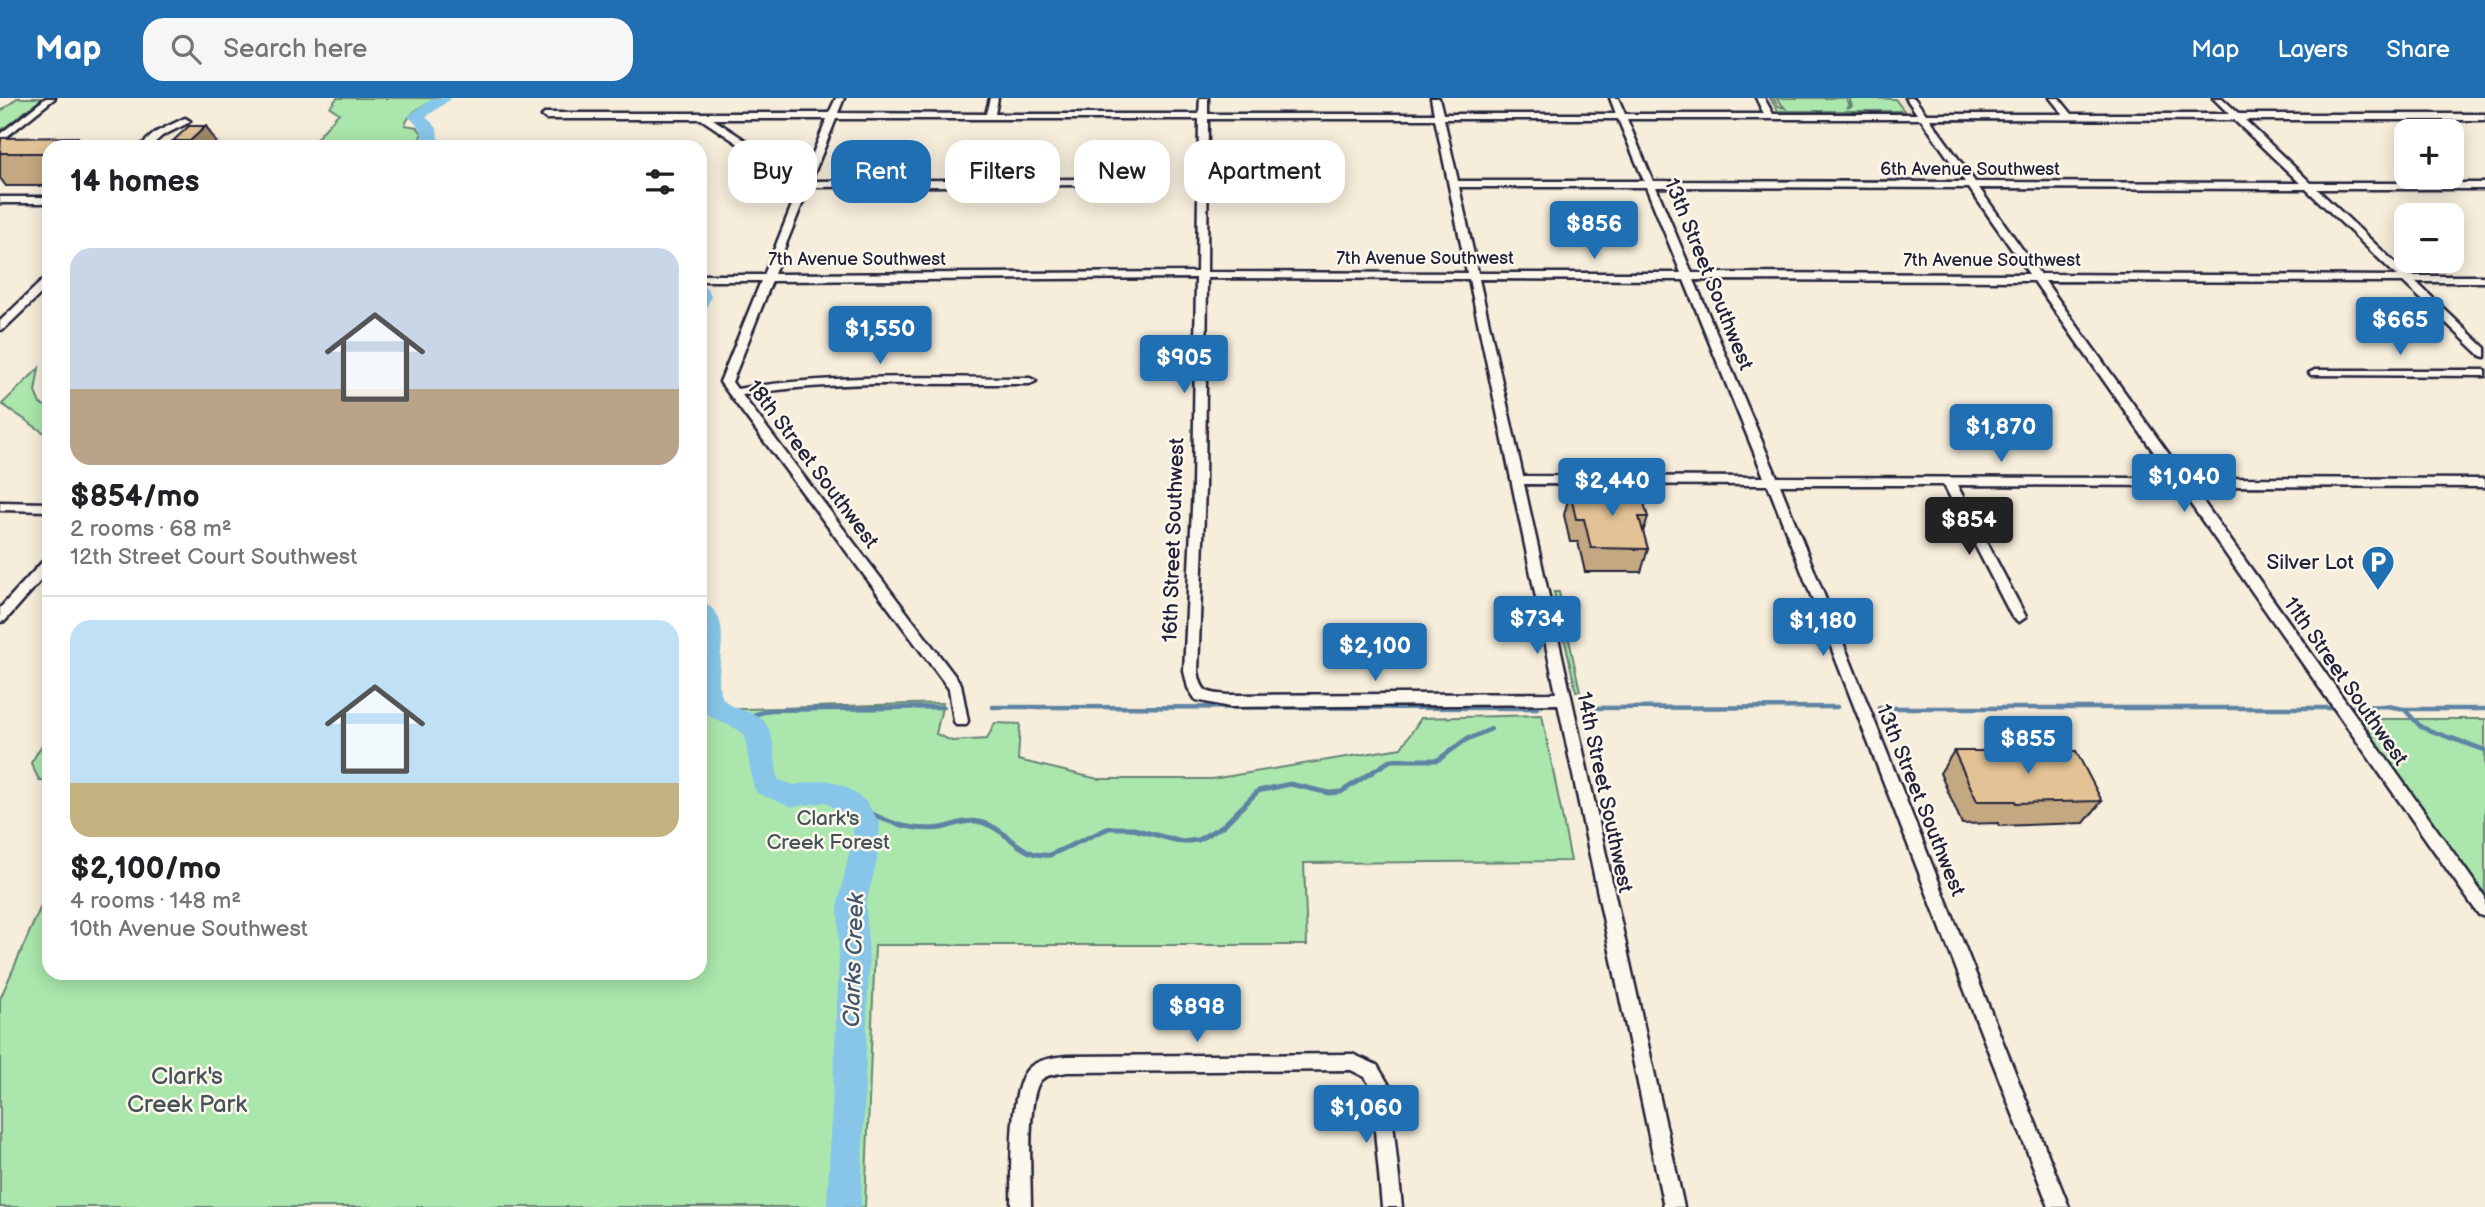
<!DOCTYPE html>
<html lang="en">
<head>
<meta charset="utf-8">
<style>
	:root { --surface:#fff; --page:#f6f6f6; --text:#202124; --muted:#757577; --line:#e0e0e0; --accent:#1f6fb2 }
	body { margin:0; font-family:"Balsamiq Sans",sans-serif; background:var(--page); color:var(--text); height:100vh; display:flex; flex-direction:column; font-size:26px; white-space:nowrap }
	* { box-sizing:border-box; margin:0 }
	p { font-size:23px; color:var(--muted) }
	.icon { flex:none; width:38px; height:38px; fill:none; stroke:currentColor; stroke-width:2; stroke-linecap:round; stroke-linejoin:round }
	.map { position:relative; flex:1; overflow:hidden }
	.drawer { position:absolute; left:42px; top:42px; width:665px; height:840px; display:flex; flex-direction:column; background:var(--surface); border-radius:21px; box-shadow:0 4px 18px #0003 }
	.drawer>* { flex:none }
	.top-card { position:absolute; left:728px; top:42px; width:665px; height:63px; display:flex; gap:14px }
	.tools { position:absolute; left:2394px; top:21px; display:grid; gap:14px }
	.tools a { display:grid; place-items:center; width:70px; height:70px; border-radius:14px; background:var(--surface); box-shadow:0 4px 18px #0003; font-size:35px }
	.price { position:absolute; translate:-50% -60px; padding:0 16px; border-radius:7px; background:var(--accent); color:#fff; font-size:23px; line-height:46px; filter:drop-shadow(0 2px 4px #0008) }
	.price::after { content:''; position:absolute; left:50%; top:42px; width:21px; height:16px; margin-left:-10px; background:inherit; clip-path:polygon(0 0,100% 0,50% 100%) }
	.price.active { background:#222; color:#fff }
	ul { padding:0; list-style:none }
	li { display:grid; align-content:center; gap:14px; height:371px; padding:0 28px }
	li+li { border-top:2px solid var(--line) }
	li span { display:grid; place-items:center; height:217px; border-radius:21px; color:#555 }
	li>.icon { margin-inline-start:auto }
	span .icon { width:126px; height:126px; fill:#fffc; stroke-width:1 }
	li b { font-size:30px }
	h2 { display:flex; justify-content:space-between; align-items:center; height:84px; padding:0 28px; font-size:30px }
	.chip { padding:0 24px; border-radius:21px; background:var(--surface); box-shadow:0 4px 18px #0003; font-size:24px; line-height:63px }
	.chip.active { background:var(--accent); color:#fff }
	header { display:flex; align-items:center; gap:42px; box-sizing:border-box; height:98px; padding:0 35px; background:var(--accent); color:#fff }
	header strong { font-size:33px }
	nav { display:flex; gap:38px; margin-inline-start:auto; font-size:24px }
	.search { width:490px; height:63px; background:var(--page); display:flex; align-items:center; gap:18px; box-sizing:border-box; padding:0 24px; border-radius:21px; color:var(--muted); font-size:26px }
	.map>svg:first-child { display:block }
	.built { fill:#f0e0c6 }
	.green { fill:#abe7ad; stroke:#668474; stroke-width:2 }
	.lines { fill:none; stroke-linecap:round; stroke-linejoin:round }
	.stream-far1 { stroke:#5f84a3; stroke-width:4.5 }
	.stream { stroke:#5f84a3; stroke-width:5 }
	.river { fill:#87c6e8; fill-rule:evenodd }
	.minor-casing { stroke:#22223b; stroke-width:5 }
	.minor { fill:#fbf7ec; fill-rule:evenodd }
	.wall { fill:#c3a881; stroke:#22223b; stroke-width:2 }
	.shaded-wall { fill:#9f8869; stroke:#22223b; stroke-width:2 }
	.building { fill:#e3c396; stroke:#22223b; stroke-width:2 }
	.labels { text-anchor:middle; stroke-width:5; stroke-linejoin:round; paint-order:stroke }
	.far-street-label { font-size:18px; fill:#22223b; stroke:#fbf7ec }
	.street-label { font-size:21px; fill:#22223b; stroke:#fbf7ec }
	.poi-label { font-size:21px; fill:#22223b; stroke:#fbf7ec; text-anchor:end }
	.park-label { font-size:21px; fill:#445358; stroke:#fbf7ec }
	.water-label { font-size:23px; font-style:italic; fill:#40536f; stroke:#fbf7ec }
	.near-park-label { font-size:24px; fill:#445358; stroke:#fbf7ec }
</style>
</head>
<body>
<header>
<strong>Map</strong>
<div class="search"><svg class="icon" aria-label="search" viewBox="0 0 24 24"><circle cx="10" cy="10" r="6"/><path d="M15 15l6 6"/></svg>Search here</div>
<nav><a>Map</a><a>Layers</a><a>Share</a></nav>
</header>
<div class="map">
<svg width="2485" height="1109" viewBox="0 0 2485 1109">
	<rect width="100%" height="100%" fill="#f6eddb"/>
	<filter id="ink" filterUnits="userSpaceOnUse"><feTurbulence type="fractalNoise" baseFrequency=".0143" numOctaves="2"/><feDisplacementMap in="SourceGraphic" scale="14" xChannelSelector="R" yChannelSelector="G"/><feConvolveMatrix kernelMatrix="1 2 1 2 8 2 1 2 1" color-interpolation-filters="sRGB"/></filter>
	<g filter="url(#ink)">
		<polygon class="built" points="1760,0 1910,0 1922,17 1770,18"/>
		<g class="green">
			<polygon points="17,0 43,0 0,33 0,14"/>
			<path d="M 337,0 L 438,0 C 425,8 410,12 405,27 L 417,29 L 422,35 L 416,49 L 309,49 L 339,15 L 330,9 Z"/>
			<polygon points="1770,0 1773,0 1778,8 1785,10 1776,0 1845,0 1850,7 1847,10 1852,8 1849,0 1895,1 1904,13 1778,13"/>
			<polygon points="39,270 35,294 40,306 49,309 49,338 2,306"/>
			<polygon points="1554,494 1559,494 1580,593 1576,593"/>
			<polygon points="700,603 710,612 943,605 936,636 952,643 987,641 995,625 1020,626 1018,662 1098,681 1212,681 1401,650 1421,620 1542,617 1571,763 1304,765 1307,847 875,847 865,1109 0,1109 0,901 49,790 49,875 700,875"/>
			<polygon points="2359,621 2485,621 2485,798"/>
			<polygon points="49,635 49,682 39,682 31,665"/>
		</g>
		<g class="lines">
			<g class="stream-far1">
				<polyline points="993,609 1537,610"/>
				<polyline points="2353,609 2387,608 2404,611 2421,629 2456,642"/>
				<polyline points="1582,610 1837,609"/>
				<polyline points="1879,610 2332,610"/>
				<polyline points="2405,611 2485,611"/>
				<polyline points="740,621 770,612 944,609"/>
				<polyline points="1466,642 1491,631"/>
			</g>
			<g class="stream">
				<polyline points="2451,640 2485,652"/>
				<path d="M 843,701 C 874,718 905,735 941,730 C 955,727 969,720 984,725 C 1010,733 1020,760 1050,757 L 1109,730 L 1130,730 L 1182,744 L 1198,742 L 1224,727 L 1258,693 L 1290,686 L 1329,695 L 1341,694 L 1391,662 L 1438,662 L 1468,640"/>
			</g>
			<g class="river">
				<polygon points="433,0 452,0 426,19 437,30 439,49 423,49 421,31 408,18"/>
				<polygon points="700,188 707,190 711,198 707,209 700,211"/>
				<path d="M 700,504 C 739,516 712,568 721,596 C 727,614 753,610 764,623 C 775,636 775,665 778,681 L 793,687 L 827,682 L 844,688 L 866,703 L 880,726 L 877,763 L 866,806 L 869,864 L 861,1109 L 827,1109 L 839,864 L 838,806 L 853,737 L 853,728 L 846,719 L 826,704 L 792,709 L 757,695 L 753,687 L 744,636 C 728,623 713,626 700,608 Z"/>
			</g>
			<defs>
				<g id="minor">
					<polygon points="46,0 55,0 0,44 0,36"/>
					<path d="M 836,0 L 844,0 L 838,15 L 986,16 L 990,0 L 998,0 L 995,16 L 1199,16 L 1200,0 L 1208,0 L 1208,16 L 1434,16 L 1431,0 L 1439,0 L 1443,16 L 1616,16 L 1610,0 L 1618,0 L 1625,16 L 1764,16 L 1756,0 L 1764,0 L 1773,16 L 1917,16 L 1906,0 L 1914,0 L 1926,16 L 2063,16 L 2050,0 L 2059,0 L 2072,16 L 2229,16 L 2213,0 L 2222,0 L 2239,16 L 2485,16 L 2485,22 L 2245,22 L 2311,85 L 2485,85 L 2485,91 L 2317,91 L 2409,178 L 2485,178 L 2485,184 L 2416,184 L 2485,250 L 2485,259 L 2481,258 L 2403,184 L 2045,183 L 2186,380 L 2485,381 L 2485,389 L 2192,388 L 2485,799 L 2485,819 L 2479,817 L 2178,388 L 1957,387 L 2026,519 L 2019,524 L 2012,519 L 1944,387 L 1780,387 L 2069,1109 L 2049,1109 L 1768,387 L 1524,386 L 1684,1109 L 1664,1109 L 1558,606 L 1229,609 L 1196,602 L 1188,590 L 1184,573 L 1193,390 L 1196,180 L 772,183 L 732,284 L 737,291 C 833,275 933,280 1030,280 L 1036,283 L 1030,286 C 935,287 836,281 742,297 L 961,586 L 968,623 L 966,627 L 956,627 L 954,623 L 949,591 L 720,284 L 761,183 L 700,183 L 700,177 L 764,177 L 800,87 L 701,21 L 546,21 L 542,18 L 546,15 L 829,15 ZM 713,21 L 827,21 L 803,80 ZM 836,21 L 1199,21 L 1197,174 L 774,176 L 809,89 L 1087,87 L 1092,84 L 1087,81 L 811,83 ZM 1208,21 L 1435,21 L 1467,175 L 1207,174 ZM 1444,21 L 1618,21 L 1644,83 L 1458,83 ZM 1627,21 L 1921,21 L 1965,84 L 1653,83 ZM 1930,21 L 2234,22 L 2300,85 L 1975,84 ZM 1459,89 L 1646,89 L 1681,175 L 1478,175 ZM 1656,89 L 1969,90 L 2029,176 L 1692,175 ZM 1979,90 L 2306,91 L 2397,178 L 2040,176 ZM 1207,180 L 1469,181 L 1556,595 L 1229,597 C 1207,595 1202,596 1198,573 L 1205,390 ZM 1479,181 L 1684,182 L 1764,379 L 1523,378 ZM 1694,182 L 2034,183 L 2172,380 L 1777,379 Z"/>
					<polygon points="185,20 190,23 188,25 162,38 150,49 139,49 156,34"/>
					<rect x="0" y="99" width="49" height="6"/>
					<polygon points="49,179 49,188 4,231 0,232 0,223 45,180"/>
					<polygon points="2315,272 2485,272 2485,278 2311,277 2309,275"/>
					<polygon points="0,404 49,405 49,413 0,412"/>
					<polygon points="49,460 49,473 5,523 0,524 0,510 44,462"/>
					<path d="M 1352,956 L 1377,967 L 1389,987 L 1402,1109 L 1382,1109 L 1371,989 L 1365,979 L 1351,972 L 1067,974 C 1058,976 1047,976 1041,982 C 1026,998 1031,1085 1031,1109 L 1011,1109 C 1012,1079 1007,987 1030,969 C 1040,961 1055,959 1067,958 Z"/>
				</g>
			</defs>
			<use href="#minor" class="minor-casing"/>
			<use href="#minor" class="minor"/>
		</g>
		<g class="wall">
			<polygon points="0,41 49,49 49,88 6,88 0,80"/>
			<polygon points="173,43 216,44 211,49 177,49"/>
			<polygon points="1594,387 1612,394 1648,419 1643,434 1648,451 1641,474 1585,474 1578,444 1570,444 1564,417 1570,394 1592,394"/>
			<polygon points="1954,653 2102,703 2084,725 1999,728 1998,725 1962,726 1940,675"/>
		</g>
		<g class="shaded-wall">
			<polygon points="206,28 216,44 211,49 194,49 190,43"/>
			<polygon points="77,39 83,49 65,49"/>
		</g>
		<g class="building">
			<polygon points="189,28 206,28 190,43 173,43"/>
			<polygon points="77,39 65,49 49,49 49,55 0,55 1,40"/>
			<polygon points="1594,387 1610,387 1612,394 1641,394 1648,419 1639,419 1648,451 1591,450 1584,421 1576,421 1570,394 1596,394"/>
			<polygon points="1954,653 2076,653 2102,703 2016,705 2015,703 1977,703"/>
		</g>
	</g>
	<defs>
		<symbol id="parking-pin" viewBox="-11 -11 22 30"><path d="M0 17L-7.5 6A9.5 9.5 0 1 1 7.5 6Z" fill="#1f6fb2" stroke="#fbf7ec"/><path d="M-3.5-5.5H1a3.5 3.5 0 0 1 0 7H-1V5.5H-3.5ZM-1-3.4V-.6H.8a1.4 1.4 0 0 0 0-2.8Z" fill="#fff"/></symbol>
	</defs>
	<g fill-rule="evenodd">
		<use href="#parking-pin" x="2359" y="445" width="38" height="52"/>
	</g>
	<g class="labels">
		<g class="far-street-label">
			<text x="1970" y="77">6th Avenue Southwest</text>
			<text x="1425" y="166">7th Avenue Southwest</text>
			<text x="857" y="167">7th Avenue Southwest</text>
			<text x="1992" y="168">7th Avenue Southwest</text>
		</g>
		<g class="street-label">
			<text transform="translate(1709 176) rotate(68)" y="7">13th Street Southwest</text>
			<text transform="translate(813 366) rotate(53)" y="7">18th Street Southwest</text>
			<text transform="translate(1173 442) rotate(-88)" y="7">16th Street Southwest</text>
			<text transform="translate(2346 583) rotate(55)" y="7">11th Street Southwest</text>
			<text transform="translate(1605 694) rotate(78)" y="7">14th Street Southwest</text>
			<text transform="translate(1921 702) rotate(68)" y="7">13th Street Southwest</text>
		</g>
		<g class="poi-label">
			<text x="2354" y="471">Silver Lot</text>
		</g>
		<g class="park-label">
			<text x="828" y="727">Clark's<tspan x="828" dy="24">Creek Forest</tspan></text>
		</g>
		<g class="water-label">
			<text transform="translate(853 862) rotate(-88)" y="8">Clarks Creek</text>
		</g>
		<g class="near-park-label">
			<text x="187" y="986">Clark's<tspan x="187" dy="28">Creek Park</tspan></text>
		</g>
	</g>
</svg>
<div class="tools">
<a>+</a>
<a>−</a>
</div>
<b class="price" style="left:1594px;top:163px">$856</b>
<b class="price" style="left:2400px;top:259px">$665</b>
<b class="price" style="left:880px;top:268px">$1,550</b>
<b class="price" style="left:1184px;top:297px">$905</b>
<b class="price" style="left:2001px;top:366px">$1,870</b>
<b class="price" style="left:2184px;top:416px">$1,040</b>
<b class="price" style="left:1612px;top:420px">$2,440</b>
<b class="price active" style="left:1969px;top:459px">$854</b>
<b class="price" style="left:1537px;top:558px">$734</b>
<b class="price" style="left:1823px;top:560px">$1,180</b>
<b class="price" style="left:1375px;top:585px">$2,100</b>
<b class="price" style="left:2028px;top:678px">$855</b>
<b class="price" style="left:1197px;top:946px">$898</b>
<b class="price" style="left:1366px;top:1047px">$1,060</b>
<div class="top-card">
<a class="chip">Buy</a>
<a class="chip active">Rent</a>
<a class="chip">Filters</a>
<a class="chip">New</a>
<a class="chip">Apartment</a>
</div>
<section class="drawer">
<h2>14 homes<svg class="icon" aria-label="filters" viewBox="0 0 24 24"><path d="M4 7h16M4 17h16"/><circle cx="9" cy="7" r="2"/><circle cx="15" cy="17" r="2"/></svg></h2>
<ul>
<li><span style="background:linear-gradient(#c9d6e8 65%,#b9a48a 0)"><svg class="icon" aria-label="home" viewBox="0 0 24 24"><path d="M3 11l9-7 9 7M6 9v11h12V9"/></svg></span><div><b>$854/mo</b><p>2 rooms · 68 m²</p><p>12th Street Court Southwest</p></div></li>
<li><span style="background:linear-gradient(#bfe0f5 75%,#c2b280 0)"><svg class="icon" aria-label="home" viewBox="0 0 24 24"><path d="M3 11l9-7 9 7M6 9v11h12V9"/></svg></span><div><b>$2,100/mo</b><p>4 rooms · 148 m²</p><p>10th Avenue Southwest</p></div></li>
</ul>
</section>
</div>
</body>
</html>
